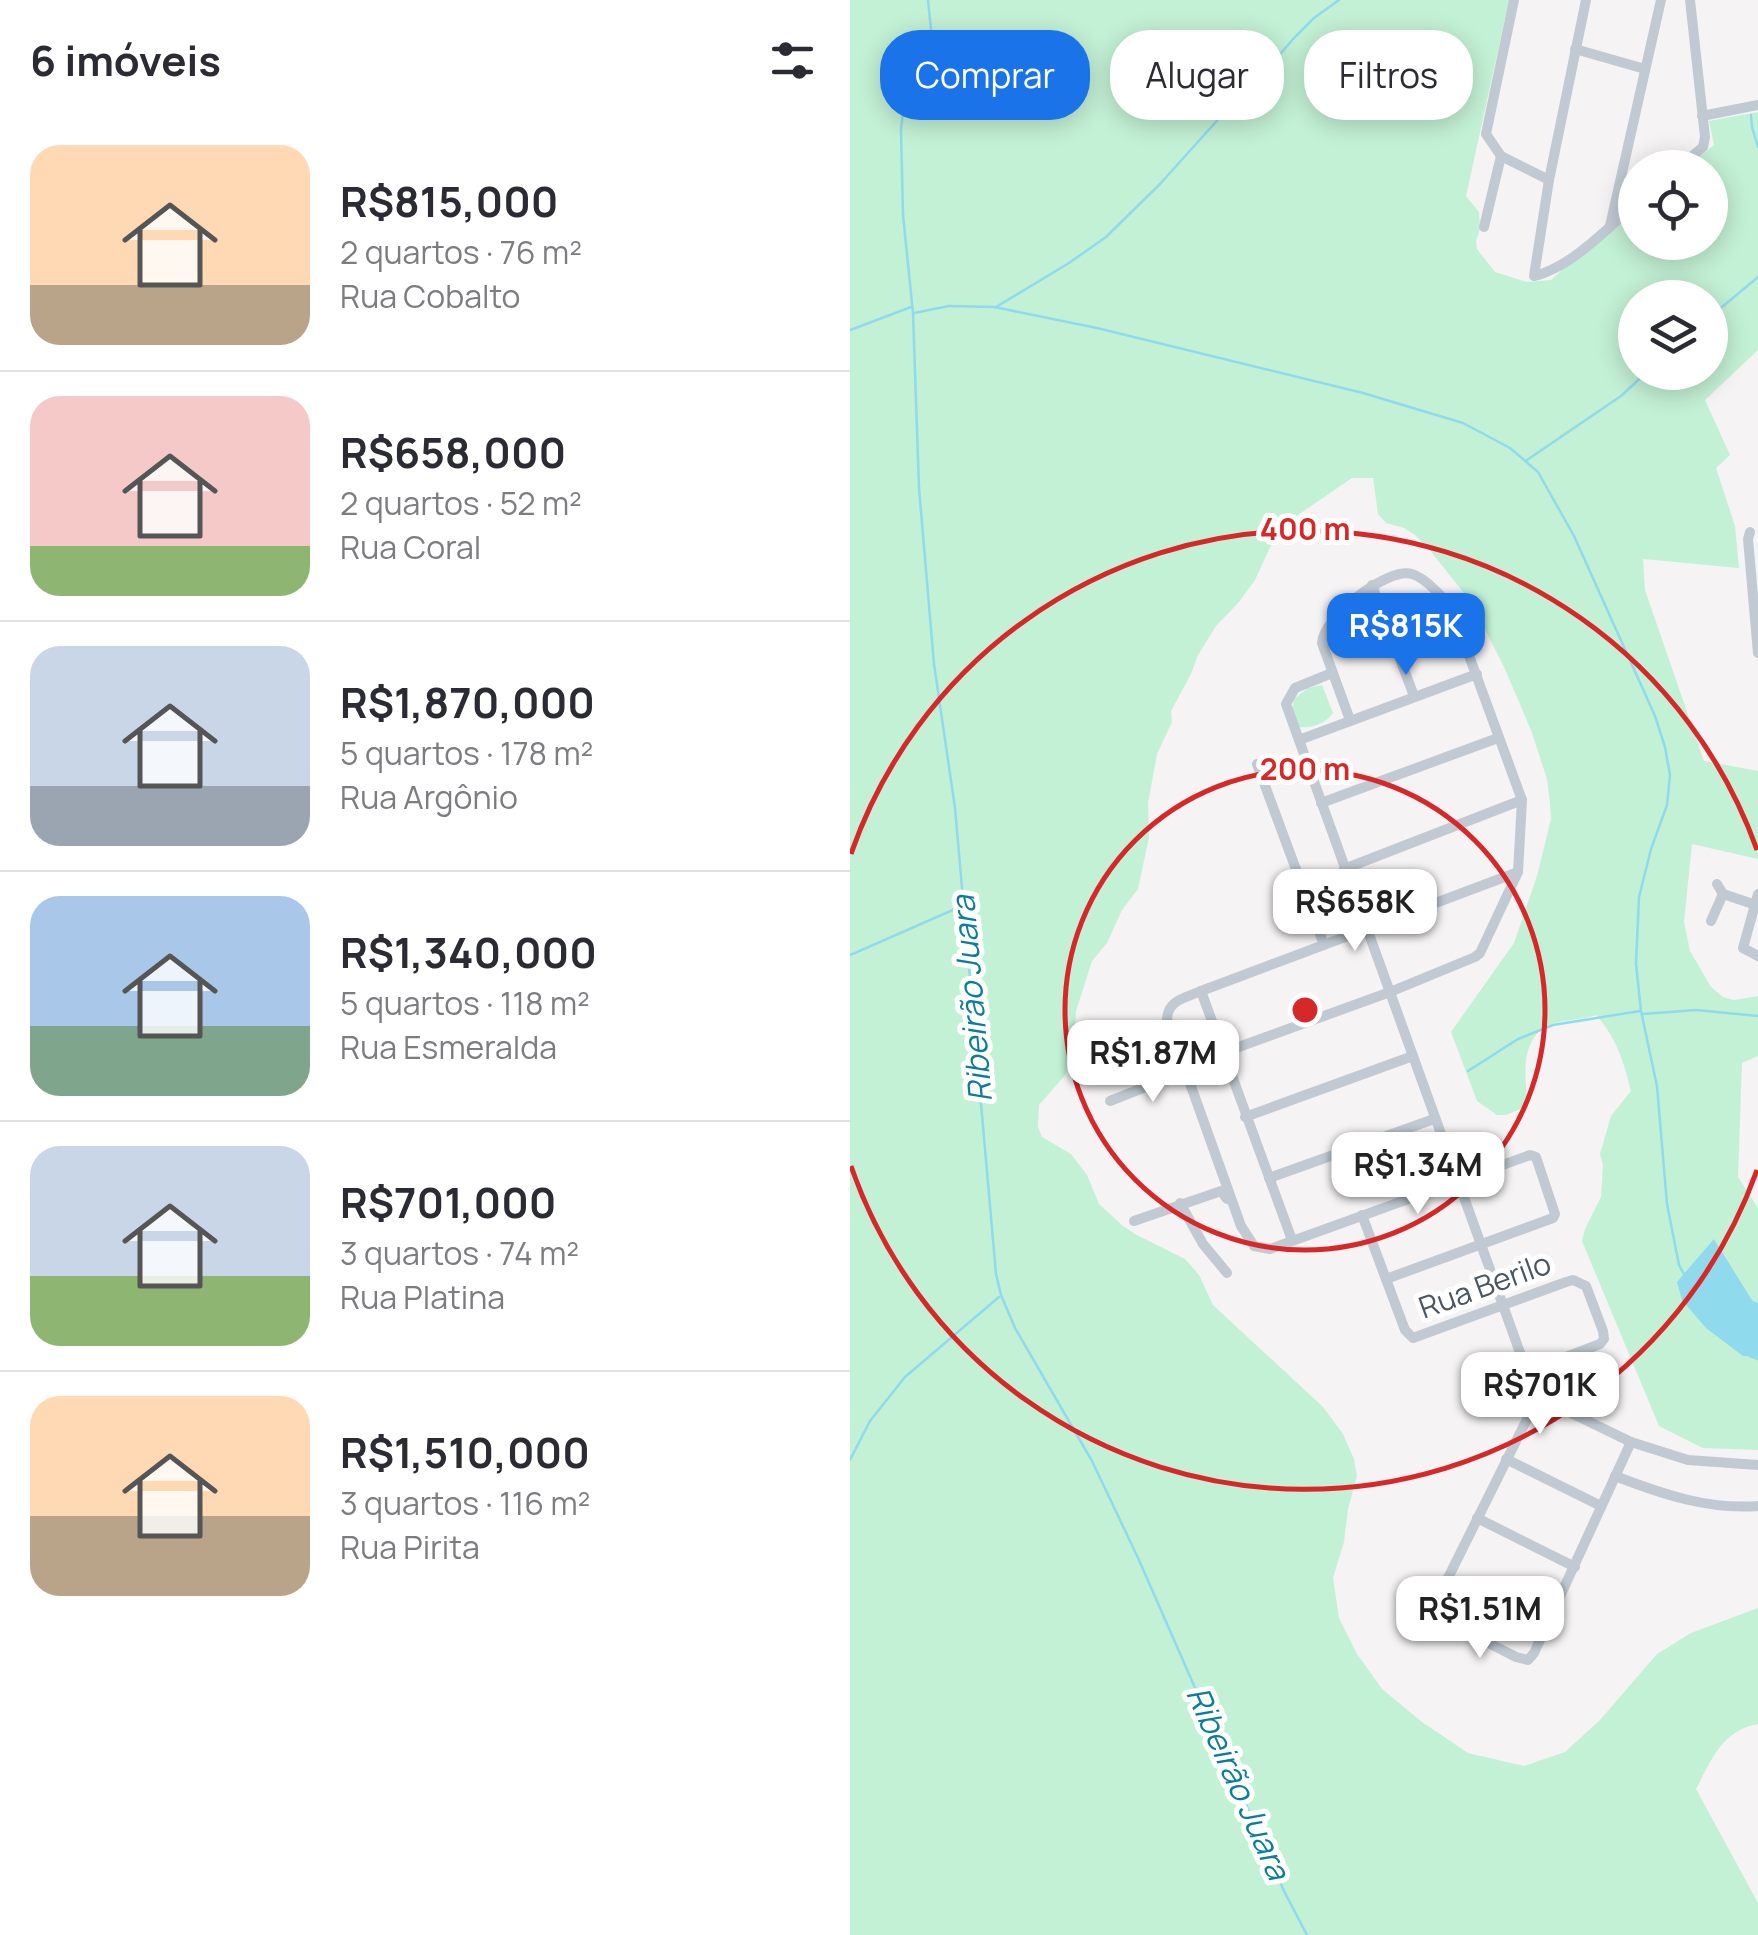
<!DOCTYPE html>
<html lang="pt">
<head>
<meta charset="utf-8">
<style>
	:root { --surface:#fff; --page:#f2f2f3; --text:#2b2b33; --muted:#7c7c81; --line:#e1e1e2; --accent:#1a73e8 }
	body { margin:0; font-family:Manrope,sans-serif; background:var(--page); color:var(--text); height:100vh; display:flex; flex-direction:column; font-size:38px; white-space:nowrap }
	* { box-sizing:border-box; margin:0 }
	p { font-size:32px; color:var(--muted) }
	.icon { flex:none; width:55px; height:55px; fill:none; stroke:currentColor; stroke-width:2; stroke-linecap:round; stroke-linejoin:round }
	.map { position:relative; flex:1; overflow:hidden }
	.details { display:flex; flex-direction:column; background:var(--surface); width:850px }
	.details>* { flex:none }
	.hud { position:absolute; left:30px; top:30px; width:728px; height:90px; display:flex; gap:20px }
	.controls { position:absolute; left:768px; top:150px; display:grid; gap:20px }
	.controls a { display:grid; place-items:center; width:110px; height:110px; border-radius:50%; background:var(--surface); box-shadow:0 5px 25px #0003; font-size:50px }
	.price { position:absolute; translate:-50% -85px; padding:0 22px; border-radius:20px; background:#fff; color:#222; font-size:32px; line-height:65px; filter:drop-shadow(0 2px 5px #0008) }
	.price::after { content:''; position:absolute; left:50%; top:60px; width:30px; height:22px; margin-left:-15px; background:inherit; clip-path:polygon(0 0,100% 0,50% 100%) }
	.price.active { background:var(--accent); color:#fff }
	ul { padding:0; list-style:none }
	li { display:flex; align-items:center; gap:30px; height:250px; padding:0 30px }
	li+li { border-top:2px solid var(--line) }
	li span { display:grid; place-items:center; flex:none; width:280px; height:200px; border-radius:30px; color:#555 }
	li>.icon { margin-inline-start:auto }
	span .icon { width:120px; height:120px; fill:#fffc; stroke-width:1 }
	li b { font-size:42px }
	h2 { display:flex; justify-content:space-between; align-items:center; height:120px; padding:0 30px; font-size:42px }
	.chip { padding:0 35px; border-radius:40px; background:var(--surface); box-shadow:0 5px 25px #0003; font-size:35px; line-height:90px }
	.chip.active { background:var(--accent); color:#fff }
	main { display:flex; flex:1; min-height:0 }
	.map>svg:first-child { display:block }
	.green { fill:#c3f1d5; fill-rule:evenodd }
	.water { fill:#90daee }
	.lines { fill:none; stroke-linecap:round; stroke-linejoin:round }
	.stream { stroke:#90daee; stroke-width:2.5 }
	.minor { stroke:#c1cad2; stroke-width:10 }
	.ring { fill:none; stroke:#d62828; stroke-width:5 }
	.labels { text-anchor:middle; stroke-width:10; stroke-linejoin:round; paint-order:stroke }
	.street-label { font-size:30px; fill:#4a5661; stroke:#fff }
	.water-label { font-size:32px; font-style:italic; fill:#0c7c9b; stroke:#fff }
	.centre { fill:#d62828; stroke:#fff; stroke-width:5 }
	.ring-label { font-size:30px; text-anchor:middle; font-weight:bold; fill:#d62828; stroke:#fff; stroke-width:10; stroke-linejoin:round; paint-order:stroke }
</style>
</head>
<body>
<main>
<section class="details">
<h2>6 imóveis<svg class="icon" aria-label="filters" viewBox="0 0 24 24"><path d="M4 7h16M4 17h16"/><circle cx="9" cy="7" r="2"/><circle cx="15" cy="17" r="2"/></svg></h2>
<ul>
<li><span style="background:linear-gradient(#ffd9b3 70%,#b9a48a 0)"><svg class="icon" aria-label="home" viewBox="0 0 24 24"><path d="M3 11l9-7 9 7M6 9v11h12V9"/></svg></span><div><b>R$815,000</b><p>2 quartos · 76 m²</p><p>Rua Cobalto</p></div></li>
<li><span style="background:linear-gradient(#f6c9c9 75%,#8fb573 0)"><svg class="icon" aria-label="home" viewBox="0 0 24 24"><path d="M3 11l9-7 9 7M6 9v11h12V9"/></svg></span><div><b>R$658,000</b><p>2 quartos · 52 m²</p><p>Rua Coral</p></div></li>
<li><span style="background:linear-gradient(#c9d6e8 70%,#9aa5b1 0)"><svg class="icon" aria-label="home" viewBox="0 0 24 24"><path d="M3 11l9-7 9 7M6 9v11h12V9"/></svg></span><div><b>R$1,870,000</b><p>5 quartos · 178 m²</p><p>Rua Argônio</p></div></li>
<li><span style="background:linear-gradient(#a9c7e8 65%,#7fa58c 0)"><svg class="icon" aria-label="home" viewBox="0 0 24 24"><path d="M3 11l9-7 9 7M6 9v11h12V9"/></svg></span><div><b>R$1,340,000</b><p>5 quartos · 118 m²</p><p>Rua Esmeralda</p></div></li>
<li><span style="background:linear-gradient(#c9d6e8 65%,#8fb573 0)"><svg class="icon" aria-label="home" viewBox="0 0 24 24"><path d="M3 11l9-7 9 7M6 9v11h12V9"/></svg></span><div><b>R$701,000</b><p>3 quartos · 74 m²</p><p>Rua Platina</p></div></li>
<li><span style="background:linear-gradient(#ffd9b3 60%,#b9a48a 0)"><svg class="icon" aria-label="home" viewBox="0 0 24 24"><path d="M3 11l9-7 9 7M6 9v11h12V9"/></svg></span><div><b>R$1,510,000</b><p>3 quartos · 116 m²</p><p>Rua Pirita</p></div></li>
</ul>
</section>
<div class="map">
<svg width="908" height="1935" viewBox="0 0 908 1935">
	<rect width="100%" height="100%" fill="#f5f3f3"/>
	<g class="green">
		<path d="M 0,0 L 659,0 L 616,196 L 629,212 L 630,229 L 626,241 L 627,249 L 645,272 L 677,282 L 701,280 L 750,235 L 785,207 L 785,242 L 860,242 L 860,168 L 836,167 L 864,145 L 859,121 L 908,112 L 908,350 L 855,400 L 880,455 L 866,468 L 885,526 L 889,568 L 793,559 L 795,590 L 854,761 L 908,771 L 908,859 L 842,844 L 834,922 L 840,951 L 861,987 L 873,997 L 884,1000 L 908,996 L 908,1056 L 892,1063 L 888,1177 L 908,1208 L 908,1303 L 902,1300 L 864,1239 L 893,1355 L 908,1357 L 908,1450 L 853,1448 L 809,1426 L 732,1241 L 735,1229 L 751,1197 L 753,1165 L 750,1154 L 761,1116 L 781,1091 C 774,1062 766,1037 746,1015 C 732,1020 710,1020 699,1025 C 669,1039 675,1080 678,1106 L 656,1115 L 647,1115 L 627,1101 L 601,1032 L 664,943 L 687,876 L 701,819 L 700,803 L 697,779 L 681,730 L 654,667 L 621,602 L 579,549 L 565,535 L 554,528 L 536,523 L 528,514 L 523,478 L 502,478 L 429,528 L 405,580 L 389,602 L 366,626 L 348,655 L 341,674 L 321,711 L 322,722 L 307,754 L 298,803 L 299,837 L 288,889 L 272,910 L 257,943 L 242,961 L 226,1011 L 224,1047 L 216,1074 L 189,1105 L 188,1127 L 192,1137 L 221,1154 L 237,1175 L 249,1204 L 273,1226 L 285,1234 L 335,1259 L 349,1275 L 363,1305 L 473,1407 L 493,1434 L 504,1459 L 507,1476 L 498,1509 L 494,1542 L 483,1578 L 489,1618 L 507,1654 L 532,1689 L 572,1722 L 618,1753 L 674,1766 L 715,1752 L 750,1720 L 807,1654 L 841,1633 L 908,1608 L 908,1724 C 872,1730 861,1761 846,1789 L 908,1903 L 908,1935 L 0,1935 ZM 785,298 L 860,298 L 860,372 L 785,372 Z"/>
		<path d="M 472,685 L 483,713 C 474,725 461,728 448,727 L 441,717 L 444,699 L 458,688 Z"/>
	</g>
	<polygon class="water" points="864,1239 902,1300 908,1303 908,1357 893,1356 856,1328 832,1300 827,1282"/>
	<g class="lines">
		<g class="stream">
			<polyline points="78,0 81,30 77,49 53,112 51,130 53,215 63,313 69,488 84,664 105,808 146,1274 151,1295 165,1328 242,1461 289,1560 434,1891 457,1935"/>
			<polyline points="901,115 902,127 908,147"/>
			<polyline points="146,307 219,263 256,237 310,184 391,94 416,71 443,39 464,18 489,0"/>
			<polyline points="64,313 99,306 144,307 247,328 513,393 613,423 660,448 688,472 724,536 805,716 815,747 820,775 817,805 801,849 789,897 786,964 791,1011 807,1086 817,1204 829,1265 835,1276"/>
			<polyline points="860,317 908,277"/>
			<polyline points="0,330 61,307"/>
			<polyline points="677,460 771,396 797,372"/>
			<polyline points="0,955 112,906"/>
			<polyline points="793,1014 846,1010 908,1016"/>
			<polyline points="618,1071 668,1039 703,1025 790,1011"/>
			<polyline points="900,1356 908,1359"/>
			<polyline points="0,1460 20,1421 55,1377 149,1297"/>
		</g>
		<g class="minor">
			<polyline points="664,0 636,134 651,156 699,180"/>
			<path d="M 736,0 L 699,180 L 684,276 C 720,268 757,229 785,204"/>
			<polyline points="725,49 795,69"/>
			<polyline points="852,116 908,105"/>
			<polyline points="828,168 853,147 855,137 840,0"/>
			<polyline points="760,226 811,0"/>
			<polyline points="634,227 651,156"/>
			<polyline points="900,532 898,539 908,653"/>
			<polyline points="522,585 564,696"/>
			<polyline points="482,673 445,688 436,704 677,1372 688,1397 781,1442 838,1460 908,1465"/>
			<polyline points="449,740 627,674"/>
			<polyline points="407,764 474,945"/>
			<polyline points="471,803 648,738"/>
			<polyline points="494,869 672,800"/>
			<polyline points="867,884 873,894 903,904"/>
			<polyline points="908,894 893,948 908,956"/>
			<polyline points="861,921 873,894"/>
			<polyline points="351,991 442,1240"/>
			<path d="M 372,1053 L 540,992 L 625,957 L 630,953 L 668,872 L 672,800 L 603,612 C 596,600 576,578 562,574 C 536,567 473,618 472,643 L 500,720"/>
			<polyline points="260,1101 313,1080 337,1076"/>
			<polyline points="395,1117 563,1056"/>
			<polyline points="419,1178 584,1119"/>
			<polyline points="330,1203 353,1244 377,1273"/>
			<polyline points="512,1215 555,1330 563,1338 716,1282 723,1280 736,1286 753,1331 754,1339 750,1344 677,1372"/>
			<polyline points="284,1221 371,1191 377,1199"/>
			<path d="M 536,1279 L 703,1218 L 705,1214 L 686,1157 L 680,1155 L 420,1249 L 404,1246 L 391,1226 L 317,1019 C 318,1000 335,998 351,991 L 668,872"/>
			<polyline points="688,1397 583,1608 586,1616 666,1657 678,1660 684,1653 781,1442"/>
			<polyline points="656,1459 751,1506"/>
			<path d="M 765,1476 C 812,1494 858,1510 908,1506"/>
			<polyline points="627,1518 725,1567"/>
			<polyline points="597,1579 694,1629"/>
		</g>
	</g>
	<g class="ring">
		<circle cx="455" cy="1010" r="240"/>
		<path d="M907 1170A480 480 0 0 1 1 1166M1 854A480 480 0 0 1 907 850"/>
	</g>
	<g class="labels">
		<g class="street-label">
			<text transform="translate(635 1286) rotate(-20)" y="10">Rua Berilo</text>
		</g>
		<g class="water-label">
			<text transform="translate(122 999) rotate(-95)" y="11">Ribeirão Juara</text>
			<text transform="translate(388 1783) rotate(66)" y="11">Ribeirão Juara</text>
		</g>
	</g>
	<circle cx="455" cy="1010" r="15" class="centre"/>
	<g class="ring-label">
		<text x="455" y="540">400 m</text>
		<text x="455" y="780">200 m</text>
	</g>
</svg>
<div class="controls">
<a><svg class="icon" aria-label="locate" viewBox="0 0 24 24"><circle cx="12" cy="12" r="6"/><path d="M12 2v4M12 18v4M2 12h4M18 12h4"/></svg></a>
<a><svg class="icon" aria-label="layers" viewBox="0 0 24 24"><path d="M12 4l9 5-9 5-9-5zM3 14l9 5 9-5"/></svg></a>
</div>
<b class="price active" style="left:556px;top:678px">R$815K</b>
<b class="price" style="left:505px;top:954px">R$658K</b>
<b class="price" style="left:303px;top:1105px">R$1.87M</b>
<b class="price" style="left:568px;top:1217px">R$1.34M</b>
<b class="price" style="left:690px;top:1437px">R$701K</b>
<b class="price" style="left:630px;top:1661px">R$1.51M</b>
<div class="hud">
<a class="chip active">Comprar</a>
<a class="chip">Alugar</a>
<a class="chip">Filtros</a>
</div>
</div>
</main>
</body>
</html>
